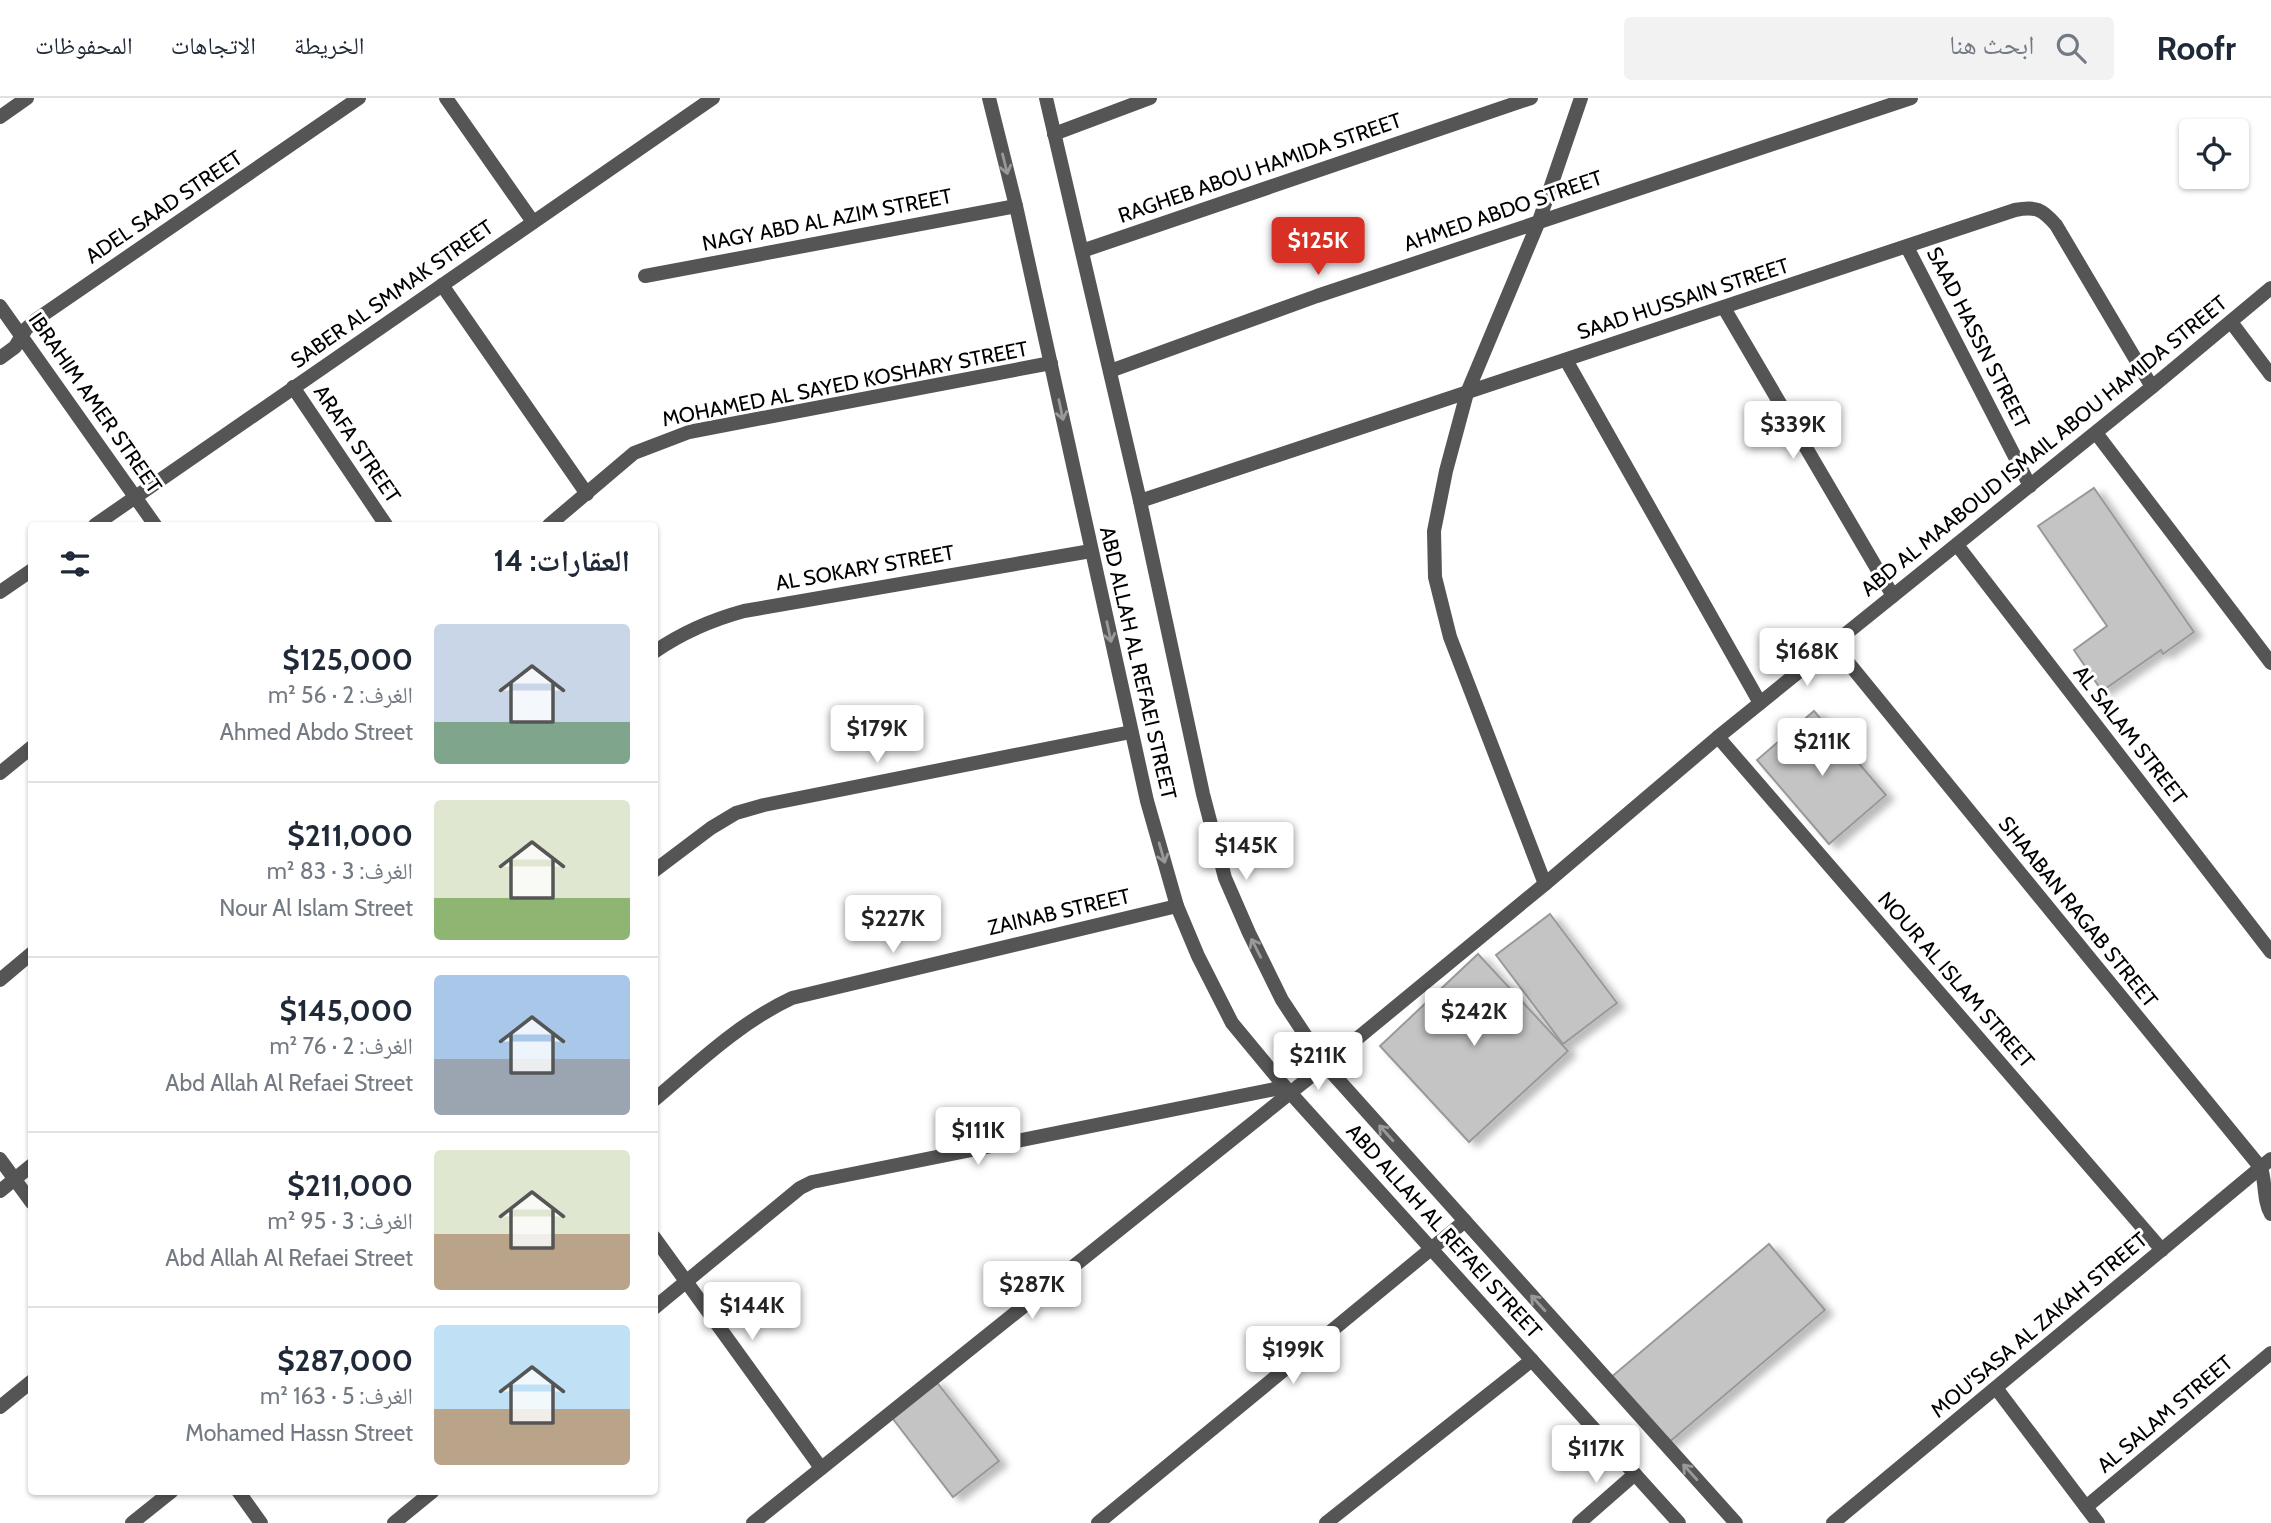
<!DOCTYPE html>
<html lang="ar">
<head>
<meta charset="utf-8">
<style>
	:root { --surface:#fff; --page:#f2f2f3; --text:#1f2937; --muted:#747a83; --line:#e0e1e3; --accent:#d93025 }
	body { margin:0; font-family:Cabin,"Noto Naskh Arabic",sans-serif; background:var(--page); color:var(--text); direction:rtl; height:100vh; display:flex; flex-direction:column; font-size:26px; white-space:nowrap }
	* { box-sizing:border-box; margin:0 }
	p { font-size:23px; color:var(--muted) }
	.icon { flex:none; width:38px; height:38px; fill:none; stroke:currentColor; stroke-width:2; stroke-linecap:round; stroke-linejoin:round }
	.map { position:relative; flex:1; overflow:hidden; direction:ltr }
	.sheet { position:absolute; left:28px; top:424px; width:630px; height:973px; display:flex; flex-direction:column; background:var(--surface); border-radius:7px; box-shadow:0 2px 5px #0004; direction:rtl }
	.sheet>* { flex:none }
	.fabs { position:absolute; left:2179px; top:21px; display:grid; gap:14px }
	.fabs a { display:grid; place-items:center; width:70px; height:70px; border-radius:7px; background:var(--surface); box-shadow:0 2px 5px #0004; font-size:35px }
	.price { position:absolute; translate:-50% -60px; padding:0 16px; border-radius:7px; background:#fff; color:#222; font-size:23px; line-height:46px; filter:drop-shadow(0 2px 4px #0008) }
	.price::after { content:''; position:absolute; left:50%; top:42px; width:21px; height:16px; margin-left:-10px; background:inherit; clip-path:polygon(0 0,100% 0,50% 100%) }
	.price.on { background:var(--accent); color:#fff }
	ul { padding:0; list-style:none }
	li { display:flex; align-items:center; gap:21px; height:175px; padding:0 28px }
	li+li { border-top:2px solid var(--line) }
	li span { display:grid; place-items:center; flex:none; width:196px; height:140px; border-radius:7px; color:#555 }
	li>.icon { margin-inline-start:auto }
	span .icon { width:84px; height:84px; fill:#fffc; stroke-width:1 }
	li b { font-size:30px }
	h2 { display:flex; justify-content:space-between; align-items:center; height:84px; padding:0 28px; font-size:30px }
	header { display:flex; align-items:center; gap:42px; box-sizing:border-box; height:98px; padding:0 35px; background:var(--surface); border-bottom:2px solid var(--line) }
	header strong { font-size:33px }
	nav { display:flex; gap:38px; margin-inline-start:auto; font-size:24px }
	.search { width:490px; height:63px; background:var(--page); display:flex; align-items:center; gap:18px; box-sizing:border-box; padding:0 24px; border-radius:7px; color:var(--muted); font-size:26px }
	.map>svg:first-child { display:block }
	.building { fill:#c4c4c4; stroke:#999; stroke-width:2; filter:url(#shadow) }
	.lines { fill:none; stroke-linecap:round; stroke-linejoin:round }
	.street { stroke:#555; stroke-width:14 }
	.oneway { stroke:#999 }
	.labels { text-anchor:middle; stroke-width:6; stroke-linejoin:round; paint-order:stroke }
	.street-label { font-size:21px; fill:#000; stroke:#fff }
</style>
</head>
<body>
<header>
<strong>Roofr</strong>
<div class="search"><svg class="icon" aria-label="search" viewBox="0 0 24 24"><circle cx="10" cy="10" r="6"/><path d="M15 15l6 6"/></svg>ابحث هنا</div>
<nav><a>الخريطة</a><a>الاتجاهات</a><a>المحفوظات</a></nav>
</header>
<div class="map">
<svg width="2271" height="1425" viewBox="0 0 2271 1425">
	<defs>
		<filter id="shadow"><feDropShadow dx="8" dy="4.5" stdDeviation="3.5" flood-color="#0004"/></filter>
	</defs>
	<rect width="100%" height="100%" fill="#fff"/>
	<g class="building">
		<polygon points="2094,390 2194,534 2163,556 2161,552 2102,593 2074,552 2107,528 2038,428"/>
		<polygon points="1814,613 1886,697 1829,746 1757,662"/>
		<polygon points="1550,816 1617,905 1563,946 1496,857"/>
		<polygon points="1478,856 1568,953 1469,1044 1380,948"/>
		<polygon points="1769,1146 1825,1212 1667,1346 1610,1280"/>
		<polygon points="935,1282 999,1363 953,1399 890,1317"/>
	</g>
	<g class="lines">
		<g class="street">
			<polyline points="446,0 533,124"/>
			<polyline points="989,0 1016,108 1147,703 1177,808 1198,858 1232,925 1285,989 1679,1425"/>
			<polyline points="1046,0 1140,403 1203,696 1225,780 1249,835 1282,902 1325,967 1736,1425"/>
			<polyline points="0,19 27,0"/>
			<polyline points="1054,36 1150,0"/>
			<polyline points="1907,149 2030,388"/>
			<polyline points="1082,153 1531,0"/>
			<polyline points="645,178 1016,108"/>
			<polyline points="442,187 587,396"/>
			<polyline points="0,208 155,427"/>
			<polyline points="1724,210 1893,498"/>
			<polyline points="2231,224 2271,277"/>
			<polyline points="0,260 15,249 26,231 37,221 359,0"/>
			<polyline points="1566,262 1760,605"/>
			<polyline points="1110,273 1317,198 1911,0"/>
			<polyline points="293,289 386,427"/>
			<polyline points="2096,335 2271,565"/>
			<path d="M 1140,403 L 2015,112 C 2036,108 2042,111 2056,127 L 2152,289"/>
			<polyline points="95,427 713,0"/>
			<polyline points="549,427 634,355 689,334 1051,265"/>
			<polyline points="1957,447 2271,854"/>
			<polyline points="0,494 32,472"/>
			<path d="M 1833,546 L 2261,1070 C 2266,1085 2263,1102 2271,1116"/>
			<path d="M 654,554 C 683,534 711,522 744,513 L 1091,453"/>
			<polyline points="1718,639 2162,1152"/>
			<polyline points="0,675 32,649"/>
			<polyline points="654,773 711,730 736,715 764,707 1131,634"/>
			<polyline points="1545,786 1450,539 1435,479 1434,433 1446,373 1467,295 1539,123 1581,0"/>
			<polyline points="0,882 32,855"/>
			<path d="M 654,1002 C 699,964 739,925 792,900 L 1177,808"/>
			<polyline points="0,1061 32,1105"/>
			<polyline points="0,1093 32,1067"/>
			<polyline points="654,1139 821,1370"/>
			<polyline points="654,1210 800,1090 812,1084 1285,989"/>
			<polyline points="1996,1290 2098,1425"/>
			<polyline points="0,1309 32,1283"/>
			<polyline points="238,1393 261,1425"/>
			<polyline points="2086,1409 2271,1255"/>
			<polyline points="132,1425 172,1393"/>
			<polyline points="394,1425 433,1393"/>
			<polyline points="753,1425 1325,967 1545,786 1718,639 2152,289 2271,190"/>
			<polyline points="1098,1425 1465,1123"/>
			<polyline points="1326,1425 1532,1262"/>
			<polyline points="1579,1425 1635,1376"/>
			<polyline points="1833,1425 2271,1061"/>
		</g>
	</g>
	<defs><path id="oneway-shaft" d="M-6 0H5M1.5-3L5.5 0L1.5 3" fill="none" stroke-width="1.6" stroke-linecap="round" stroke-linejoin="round" transform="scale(1.75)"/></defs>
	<g class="oneway">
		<use href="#oneway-shaft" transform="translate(1005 66) rotate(76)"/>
		<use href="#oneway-shaft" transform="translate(1061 312) rotate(78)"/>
		<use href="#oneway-shaft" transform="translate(1109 534) rotate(78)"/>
		<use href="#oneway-shaft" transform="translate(1162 755) rotate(74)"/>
		<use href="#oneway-shaft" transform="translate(1256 850) rotate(-117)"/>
		<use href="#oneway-shaft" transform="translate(1386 1035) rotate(-132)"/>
		<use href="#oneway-shaft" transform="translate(1538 1205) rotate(-132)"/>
		<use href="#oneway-shaft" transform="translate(1690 1374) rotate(-132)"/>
	</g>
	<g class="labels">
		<g class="street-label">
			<text transform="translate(1260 70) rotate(-19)" y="7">RAGHEB ABOU HAMIDA STREET</text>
			<text transform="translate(164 109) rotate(-34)" y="7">ADEL SAAD STREET</text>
			<text transform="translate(1503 113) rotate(-19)" y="7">AHMED ABDO STREET</text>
			<text transform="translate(827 122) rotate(-11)" y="7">NAGY ABD AL AZIM STREET</text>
			<text transform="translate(392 196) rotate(-35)" y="7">SABER AL SMMAK STREET</text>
			<text transform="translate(1683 201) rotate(-18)" y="7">SAAD HUSSAIN STREET</text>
			<text transform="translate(1978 240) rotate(63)" y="7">SAAD HASSN STREET</text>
			<text transform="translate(845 286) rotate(-11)" y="7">MOHAMED AL SAYED KOSHARY STREET</text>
			<text transform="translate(95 305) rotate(55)" y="7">IBRAHIM AMER STREET</text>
			<text transform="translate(357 346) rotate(56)" y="7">ARAFA STREET</text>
			<text transform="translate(2044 348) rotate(-39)" y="7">ABD AL MAABOUD ISMAIL ABOU HAMIDA STREET</text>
			<text transform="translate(865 470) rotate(-10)" y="7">AL SOKARY STREET</text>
			<text transform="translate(1138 565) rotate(77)" y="7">ABD ALLAH AL REFAEI STREET</text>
			<text transform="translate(2130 637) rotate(52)" y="7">AL SALAM STREET</text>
			<text transform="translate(1059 814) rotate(-13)" y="7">ZAINAB STREET</text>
			<text transform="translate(2078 814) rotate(51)" y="7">SHAABAN RAGAB STREET</text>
			<text transform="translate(1956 882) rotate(49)" y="7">NOUR AL ISLAM STREET</text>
			<text transform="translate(1444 1133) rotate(48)" y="7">ABD ALLAH AL REFAEI STREET</text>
			<text transform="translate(2039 1227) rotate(-40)" y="7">MOU'SASA AL ZAKAH STREET</text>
			<text transform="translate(2165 1316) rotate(-40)" y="7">AL SALAM STREET</text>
		</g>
	</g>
</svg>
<div class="fabs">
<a><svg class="icon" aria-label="locate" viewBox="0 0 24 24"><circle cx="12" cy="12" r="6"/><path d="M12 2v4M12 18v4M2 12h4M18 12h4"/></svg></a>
</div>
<b class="price on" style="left:1318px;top:179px">$125K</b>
<b class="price" style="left:1793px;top:363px">$339K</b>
<b class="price" style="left:1807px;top:590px">$168K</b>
<b class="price" style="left:877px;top:667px">$179K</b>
<b class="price" style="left:1822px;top:680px">$211K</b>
<b class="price" style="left:1246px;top:784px">$145K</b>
<b class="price" style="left:893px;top:857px">$227K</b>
<b class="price" style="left:1474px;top:950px">$242K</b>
<b class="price" style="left:1318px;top:994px">$211K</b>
<b class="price" style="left:978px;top:1069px">$111K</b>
<b class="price" style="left:1032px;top:1223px">$287K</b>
<b class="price" style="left:752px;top:1244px">$144K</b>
<b class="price" style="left:1293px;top:1288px">$199K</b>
<b class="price" style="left:1596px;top:1387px">$117K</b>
<section class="sheet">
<h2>العقارات: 14<svg class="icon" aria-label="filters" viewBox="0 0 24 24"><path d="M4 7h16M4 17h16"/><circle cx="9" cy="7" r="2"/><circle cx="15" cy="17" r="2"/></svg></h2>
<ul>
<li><span style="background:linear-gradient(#c9d6e8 70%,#7fa58c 0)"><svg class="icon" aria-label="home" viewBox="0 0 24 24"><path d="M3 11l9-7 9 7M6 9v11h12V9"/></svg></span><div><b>$125,000</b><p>الغرف: 2 · 56 m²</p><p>Ahmed Abdo Street</p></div></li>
<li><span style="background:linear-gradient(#dfe7d0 70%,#8fb573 0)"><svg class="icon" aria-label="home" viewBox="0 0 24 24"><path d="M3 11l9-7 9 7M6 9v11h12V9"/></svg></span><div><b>$211,000</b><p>الغرف: 3 · 83 m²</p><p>Nour Al Islam Street</p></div></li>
<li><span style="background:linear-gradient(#a9c7e8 60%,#9aa5b1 0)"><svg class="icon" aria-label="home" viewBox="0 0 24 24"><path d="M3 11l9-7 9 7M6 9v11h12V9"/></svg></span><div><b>$145,000</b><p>الغرف: 2 · 76 m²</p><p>Abd Allah Al Refaei Street</p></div></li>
<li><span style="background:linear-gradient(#dfe7d0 60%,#b9a48a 0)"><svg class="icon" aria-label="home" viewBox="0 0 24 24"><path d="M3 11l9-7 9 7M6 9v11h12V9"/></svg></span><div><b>$211,000</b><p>الغرف: 3 · 95 m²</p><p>Abd Allah Al Refaei Street</p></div></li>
<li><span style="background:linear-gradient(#bfe0f5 60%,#b9a48a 0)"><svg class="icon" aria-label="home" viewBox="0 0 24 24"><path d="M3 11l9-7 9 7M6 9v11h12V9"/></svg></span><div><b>$287,000</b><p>الغرف: 5 · 163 m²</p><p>Mohamed Hassn Street</p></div></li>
</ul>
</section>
</div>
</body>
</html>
